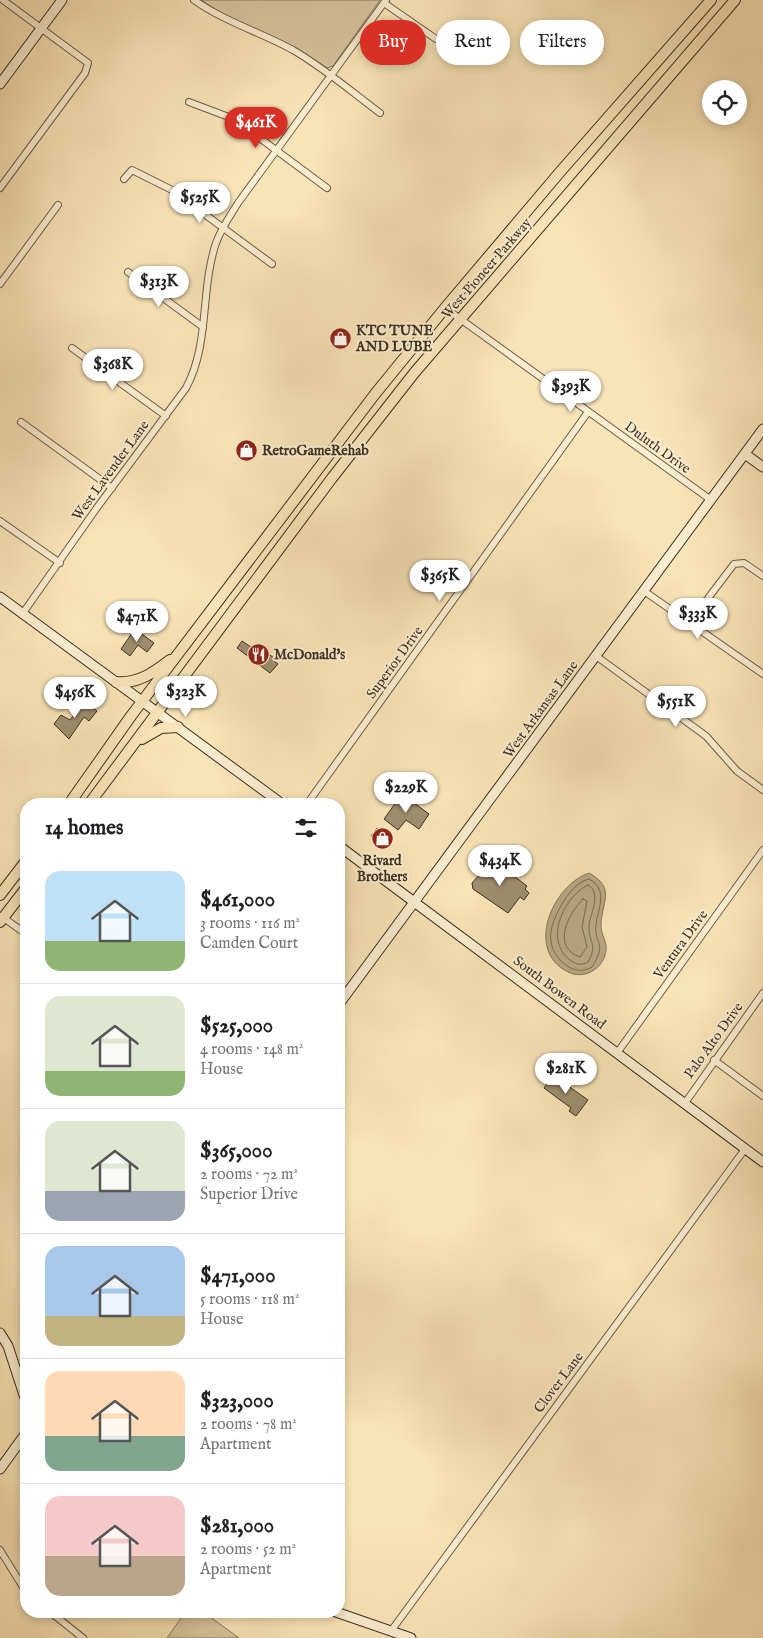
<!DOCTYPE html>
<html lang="en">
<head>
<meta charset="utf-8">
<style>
	:root { --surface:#fff; --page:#f6f6f6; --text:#202124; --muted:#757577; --line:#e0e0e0; --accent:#d93025 }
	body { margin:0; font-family:"IM FELL English",serif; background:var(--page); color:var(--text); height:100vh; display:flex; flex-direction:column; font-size:19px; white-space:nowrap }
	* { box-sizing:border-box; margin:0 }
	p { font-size:16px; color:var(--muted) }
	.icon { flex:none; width:28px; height:28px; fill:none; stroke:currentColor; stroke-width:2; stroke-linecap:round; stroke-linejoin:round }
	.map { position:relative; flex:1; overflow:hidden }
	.panel { position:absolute; left:20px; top:798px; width:325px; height:820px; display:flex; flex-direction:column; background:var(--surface); border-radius:20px; box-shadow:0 2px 8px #0003 }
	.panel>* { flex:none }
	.banner { position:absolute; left:360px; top:20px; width:328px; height:45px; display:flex; gap:10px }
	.buttons { position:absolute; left:702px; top:80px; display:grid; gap:10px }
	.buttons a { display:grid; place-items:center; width:45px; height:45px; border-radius:50%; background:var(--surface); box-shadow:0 2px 8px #0003; font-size:25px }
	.price { position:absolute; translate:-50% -42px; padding:0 11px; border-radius:18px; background:#fff; color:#222; font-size:16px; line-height:32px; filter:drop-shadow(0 1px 2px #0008) }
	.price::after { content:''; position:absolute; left:50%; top:30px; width:15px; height:11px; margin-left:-8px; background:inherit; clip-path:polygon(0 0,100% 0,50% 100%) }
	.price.selected { background:var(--accent); color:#fff }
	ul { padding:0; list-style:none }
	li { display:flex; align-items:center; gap:15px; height:125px; padding:0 25px }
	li+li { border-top:1px solid var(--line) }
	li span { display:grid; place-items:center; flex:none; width:140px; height:100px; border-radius:15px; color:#555 }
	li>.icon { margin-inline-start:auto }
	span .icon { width:60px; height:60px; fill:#fffc; stroke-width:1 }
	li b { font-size:21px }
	h2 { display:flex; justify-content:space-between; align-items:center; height:60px; padding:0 25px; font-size:21px }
	.pill { padding:0 18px; border-radius:22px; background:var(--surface); box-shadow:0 2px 8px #0003; font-size:18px; line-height:45px }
	.pill.selected { background:var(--accent); color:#fff }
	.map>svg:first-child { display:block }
	.green { fill:#d9c59e; stroke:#8a7a60 }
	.water { fill:#b9a784; stroke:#87775c }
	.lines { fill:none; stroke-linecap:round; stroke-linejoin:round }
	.shore { stroke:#7a6c52; stroke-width:1 }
	.building { fill:#9e8e6f; stroke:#3c3021 }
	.street-casing { stroke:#6b5d46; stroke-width:8 }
	.secondary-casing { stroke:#3c3021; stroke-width:11 }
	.primary-casing { stroke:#3c3021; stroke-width:12 }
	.street { stroke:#fbedd0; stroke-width:6 }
	.secondary { stroke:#fbedd0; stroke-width:9 }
	.primary { stroke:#f9e4b7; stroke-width:10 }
	.labels { text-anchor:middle; stroke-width:4; stroke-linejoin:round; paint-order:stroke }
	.street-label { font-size:14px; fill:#3c3021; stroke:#fbedd0 }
	.poi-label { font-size:14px; font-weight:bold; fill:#3c3021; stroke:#fbedd0; text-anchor:start }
</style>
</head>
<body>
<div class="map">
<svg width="763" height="1638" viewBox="0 0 763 1638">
	<rect width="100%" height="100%" fill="#f9e4b7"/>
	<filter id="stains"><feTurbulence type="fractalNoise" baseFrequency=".004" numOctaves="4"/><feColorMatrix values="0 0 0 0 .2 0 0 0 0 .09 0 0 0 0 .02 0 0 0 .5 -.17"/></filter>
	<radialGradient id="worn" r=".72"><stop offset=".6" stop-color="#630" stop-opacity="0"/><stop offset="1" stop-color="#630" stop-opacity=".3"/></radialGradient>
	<g class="green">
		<path d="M 201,0 L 380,0 L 333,66 L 327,68 C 288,40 240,28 201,0 Z"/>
		<polygon points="186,1611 202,1611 239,1638 167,1638"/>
	</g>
	<path class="water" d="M 589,873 C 617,888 601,903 601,926 C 601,933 605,939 606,945 C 608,966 586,981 568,972 C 524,950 553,885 589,873 Z"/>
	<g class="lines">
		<g class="shore">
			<path d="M 589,879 C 609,889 598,908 596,925 C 594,946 608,941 592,967 C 583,972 575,971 567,966 C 543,948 549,926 562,904 C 568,894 577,882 589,879 Z"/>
			<path d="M 588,885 C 603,893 589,915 589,927 C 589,944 598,944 588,962 C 581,966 575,964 570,960 C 544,941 563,897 588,885 Z"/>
			<path d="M 583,899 L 587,901 L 582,927 L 587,947 L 580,957 C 551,947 568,914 583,899 Z"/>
		</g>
	</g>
	<g class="building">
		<polygon points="135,629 154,643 147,652 138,645 130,656 121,649"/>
		<polygon points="242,641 254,649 256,647 261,651 262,649 274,658 273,660 278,664 270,673 237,648"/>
		<polygon points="81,699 97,711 89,721 84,717 69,739 54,724 61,715 70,720 77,711 74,709"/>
		<polygon points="402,794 429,814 419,829 406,820 398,830 384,819"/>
		<polygon points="377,828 392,839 386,847 371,836"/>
		<polygon points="493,860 527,886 525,889 529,893 524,900 520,897 508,913 473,889 472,883"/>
		<polygon points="553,1075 588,1100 576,1116 569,1111 571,1108 544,1088"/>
	</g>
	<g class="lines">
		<defs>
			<g id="street">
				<path d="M 194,0 C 225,22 260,32 293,50 C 324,68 352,92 380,113"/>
				<polyline points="384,3 436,39"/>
				<polyline points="189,102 234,119 327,188"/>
				<polyline points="124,179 132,170 172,190 272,264"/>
				<polyline points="0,188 85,73 88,63 3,0"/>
				<polyline points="128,272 203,327"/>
				<polyline points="0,284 58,205"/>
				<polyline points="445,308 711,500"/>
				<polyline points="72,348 166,416"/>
				<polyline points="21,422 112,488"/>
				<polyline points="0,521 60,563"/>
				<polyline points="644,591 763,674"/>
				<path d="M 23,613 L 96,509 L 186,388 C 210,344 200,291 216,243 C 221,229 230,216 238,203 L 386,0"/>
				<polyline points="690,622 734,564 744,563 763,576"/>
				<polyline points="596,656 706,736 737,771 763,790"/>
				<polyline points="307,804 588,412"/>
				<polyline points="1,916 26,934"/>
				<polyline points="617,1053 763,850"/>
				<polyline points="714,1060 763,1096"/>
				<polyline points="685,1103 763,993"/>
				<polyline points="0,1550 26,1592"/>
				<polyline points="49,1611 83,1638"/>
				<polyline points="391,1631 745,1149"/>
			</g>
			<g id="secondary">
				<polyline points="0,84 62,0"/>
				<polyline points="745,454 763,467"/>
				<polyline points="0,597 282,804"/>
				<polyline points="339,846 763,1162"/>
				<polyline points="339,1004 763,429"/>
				<polyline points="0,1333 8,1346 26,1401"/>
				<polyline points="0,1469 26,1433"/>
				<polyline points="333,1611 411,1638"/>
			</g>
			<g id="primary">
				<path d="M 116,682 C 138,684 153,673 170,660"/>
				<polyline points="142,739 161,728 178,727"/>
				<polyline points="69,804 131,716 375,394 445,308 560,172 711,0"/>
				<polyline points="89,804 332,478 415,372 735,0"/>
				<polyline points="0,895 26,861"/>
				<polyline points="0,922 26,888"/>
			</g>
		</defs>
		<use href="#street" class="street-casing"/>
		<use href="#secondary" class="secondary-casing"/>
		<use href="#primary" class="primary-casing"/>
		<use href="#street" class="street"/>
		<use href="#secondary" class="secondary"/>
		<use href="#primary" class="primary"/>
	</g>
	<defs>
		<symbol id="shop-disc" viewBox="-11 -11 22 22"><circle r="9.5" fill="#8f2418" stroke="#fbedd0"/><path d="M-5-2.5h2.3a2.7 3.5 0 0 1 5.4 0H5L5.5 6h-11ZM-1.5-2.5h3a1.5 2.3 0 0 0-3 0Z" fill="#fff"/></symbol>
		<symbol id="restaurant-disc" viewBox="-11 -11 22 22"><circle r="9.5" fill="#8f2418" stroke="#fbedd0"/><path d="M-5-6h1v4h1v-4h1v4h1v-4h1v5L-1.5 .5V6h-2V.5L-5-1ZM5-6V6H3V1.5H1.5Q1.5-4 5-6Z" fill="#fff"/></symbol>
	</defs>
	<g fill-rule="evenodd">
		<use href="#shop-disc" x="328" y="326" width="25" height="25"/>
		<use href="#shop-disc" x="234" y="438" width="25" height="25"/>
		<use href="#restaurant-disc" x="246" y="642" width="25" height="25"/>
		<use href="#shop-disc" x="370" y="826" width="25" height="25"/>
	</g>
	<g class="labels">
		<g class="street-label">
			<text transform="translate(486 268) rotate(-49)" y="5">West Pioneer Parkway</text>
			<text transform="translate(658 447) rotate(36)" y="5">Duluth Drive</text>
			<text transform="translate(110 470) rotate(-54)" y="5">West Lavender Lane</text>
			<text transform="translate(394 662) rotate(-54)" y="5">Superior Drive</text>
			<text transform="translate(540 709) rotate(-54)" y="5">West Arkansas Lane</text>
			<text transform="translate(680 944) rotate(-54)" y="5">Ventura Drive</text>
			<text transform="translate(560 992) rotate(37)" y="5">South Bowen Road</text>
			<text transform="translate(713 1040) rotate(-54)" y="5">Palo Alto Drive</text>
			<text transform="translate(558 1382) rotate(-53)" y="5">Clover Lane</text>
		</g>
		<g class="poi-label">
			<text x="356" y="335">KTC TUNE<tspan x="356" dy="16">AND LUBE</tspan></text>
			<text x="262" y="455">RetroGameRehab</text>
			<text x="274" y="659">McDonald's</text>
			<text x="382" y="865" text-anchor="middle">Rivard<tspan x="382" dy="16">Brothers</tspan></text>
		</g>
	</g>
	<rect width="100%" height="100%" filter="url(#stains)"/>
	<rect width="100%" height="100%" fill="url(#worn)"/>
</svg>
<div class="buttons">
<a><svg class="icon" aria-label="locate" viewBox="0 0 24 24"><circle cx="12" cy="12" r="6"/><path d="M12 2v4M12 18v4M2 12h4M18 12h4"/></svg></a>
</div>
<b class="price selected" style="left:256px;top:149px">$461K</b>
<b class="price" style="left:200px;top:224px">$525K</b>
<b class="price" style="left:159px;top:308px">$313K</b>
<b class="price" style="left:113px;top:391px">$368K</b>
<b class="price" style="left:571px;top:413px">$393K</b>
<b class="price" style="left:440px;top:602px">$365K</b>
<b class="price" style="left:698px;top:640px">$333K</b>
<b class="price" style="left:137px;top:643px">$471K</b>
<b class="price" style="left:186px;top:718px">$323K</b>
<b class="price" style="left:75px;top:719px">$456K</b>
<b class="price" style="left:676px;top:728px">$551K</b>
<b class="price" style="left:406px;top:814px">$229K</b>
<b class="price" style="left:500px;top:887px">$434K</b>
<b class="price" style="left:566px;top:1095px">$281K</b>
<div class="banner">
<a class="pill selected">Buy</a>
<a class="pill">Rent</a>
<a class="pill">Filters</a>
</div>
<section class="panel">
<h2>14 homes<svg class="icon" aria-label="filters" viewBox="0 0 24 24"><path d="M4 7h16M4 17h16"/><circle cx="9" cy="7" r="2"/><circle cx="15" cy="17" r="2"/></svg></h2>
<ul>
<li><span style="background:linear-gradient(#bfe0f5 70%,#8fb573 0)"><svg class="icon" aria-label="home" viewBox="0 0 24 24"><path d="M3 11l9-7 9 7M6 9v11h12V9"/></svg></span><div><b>$461,000</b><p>3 rooms · 116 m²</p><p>Camden Court</p></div></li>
<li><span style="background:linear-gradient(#dfe7d0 75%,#8fb573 0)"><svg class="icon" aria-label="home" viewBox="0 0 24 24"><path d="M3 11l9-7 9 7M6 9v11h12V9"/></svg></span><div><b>$525,000</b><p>4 rooms · 148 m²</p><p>House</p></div></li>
<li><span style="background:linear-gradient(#dfe7d0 70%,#9aa5b1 0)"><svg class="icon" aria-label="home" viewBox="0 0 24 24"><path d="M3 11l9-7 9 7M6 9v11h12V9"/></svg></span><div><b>$365,000</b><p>2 rooms · 72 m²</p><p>Superior Drive</p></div></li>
<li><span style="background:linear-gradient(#a9c7e8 70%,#c2b280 0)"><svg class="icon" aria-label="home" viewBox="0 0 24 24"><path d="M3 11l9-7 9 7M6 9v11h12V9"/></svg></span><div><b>$471,000</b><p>5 rooms · 118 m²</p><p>House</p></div></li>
<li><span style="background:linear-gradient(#ffd9b3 65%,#7fa58c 0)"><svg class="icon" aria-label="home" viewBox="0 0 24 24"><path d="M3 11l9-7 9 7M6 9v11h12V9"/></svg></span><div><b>$323,000</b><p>2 rooms · 78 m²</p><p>Apartment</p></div></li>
<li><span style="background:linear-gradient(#f6c9c9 60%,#b9a48a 0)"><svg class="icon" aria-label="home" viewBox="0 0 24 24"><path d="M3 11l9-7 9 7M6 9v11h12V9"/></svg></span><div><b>$281,000</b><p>2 rooms · 52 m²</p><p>Apartment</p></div></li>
</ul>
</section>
</div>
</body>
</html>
